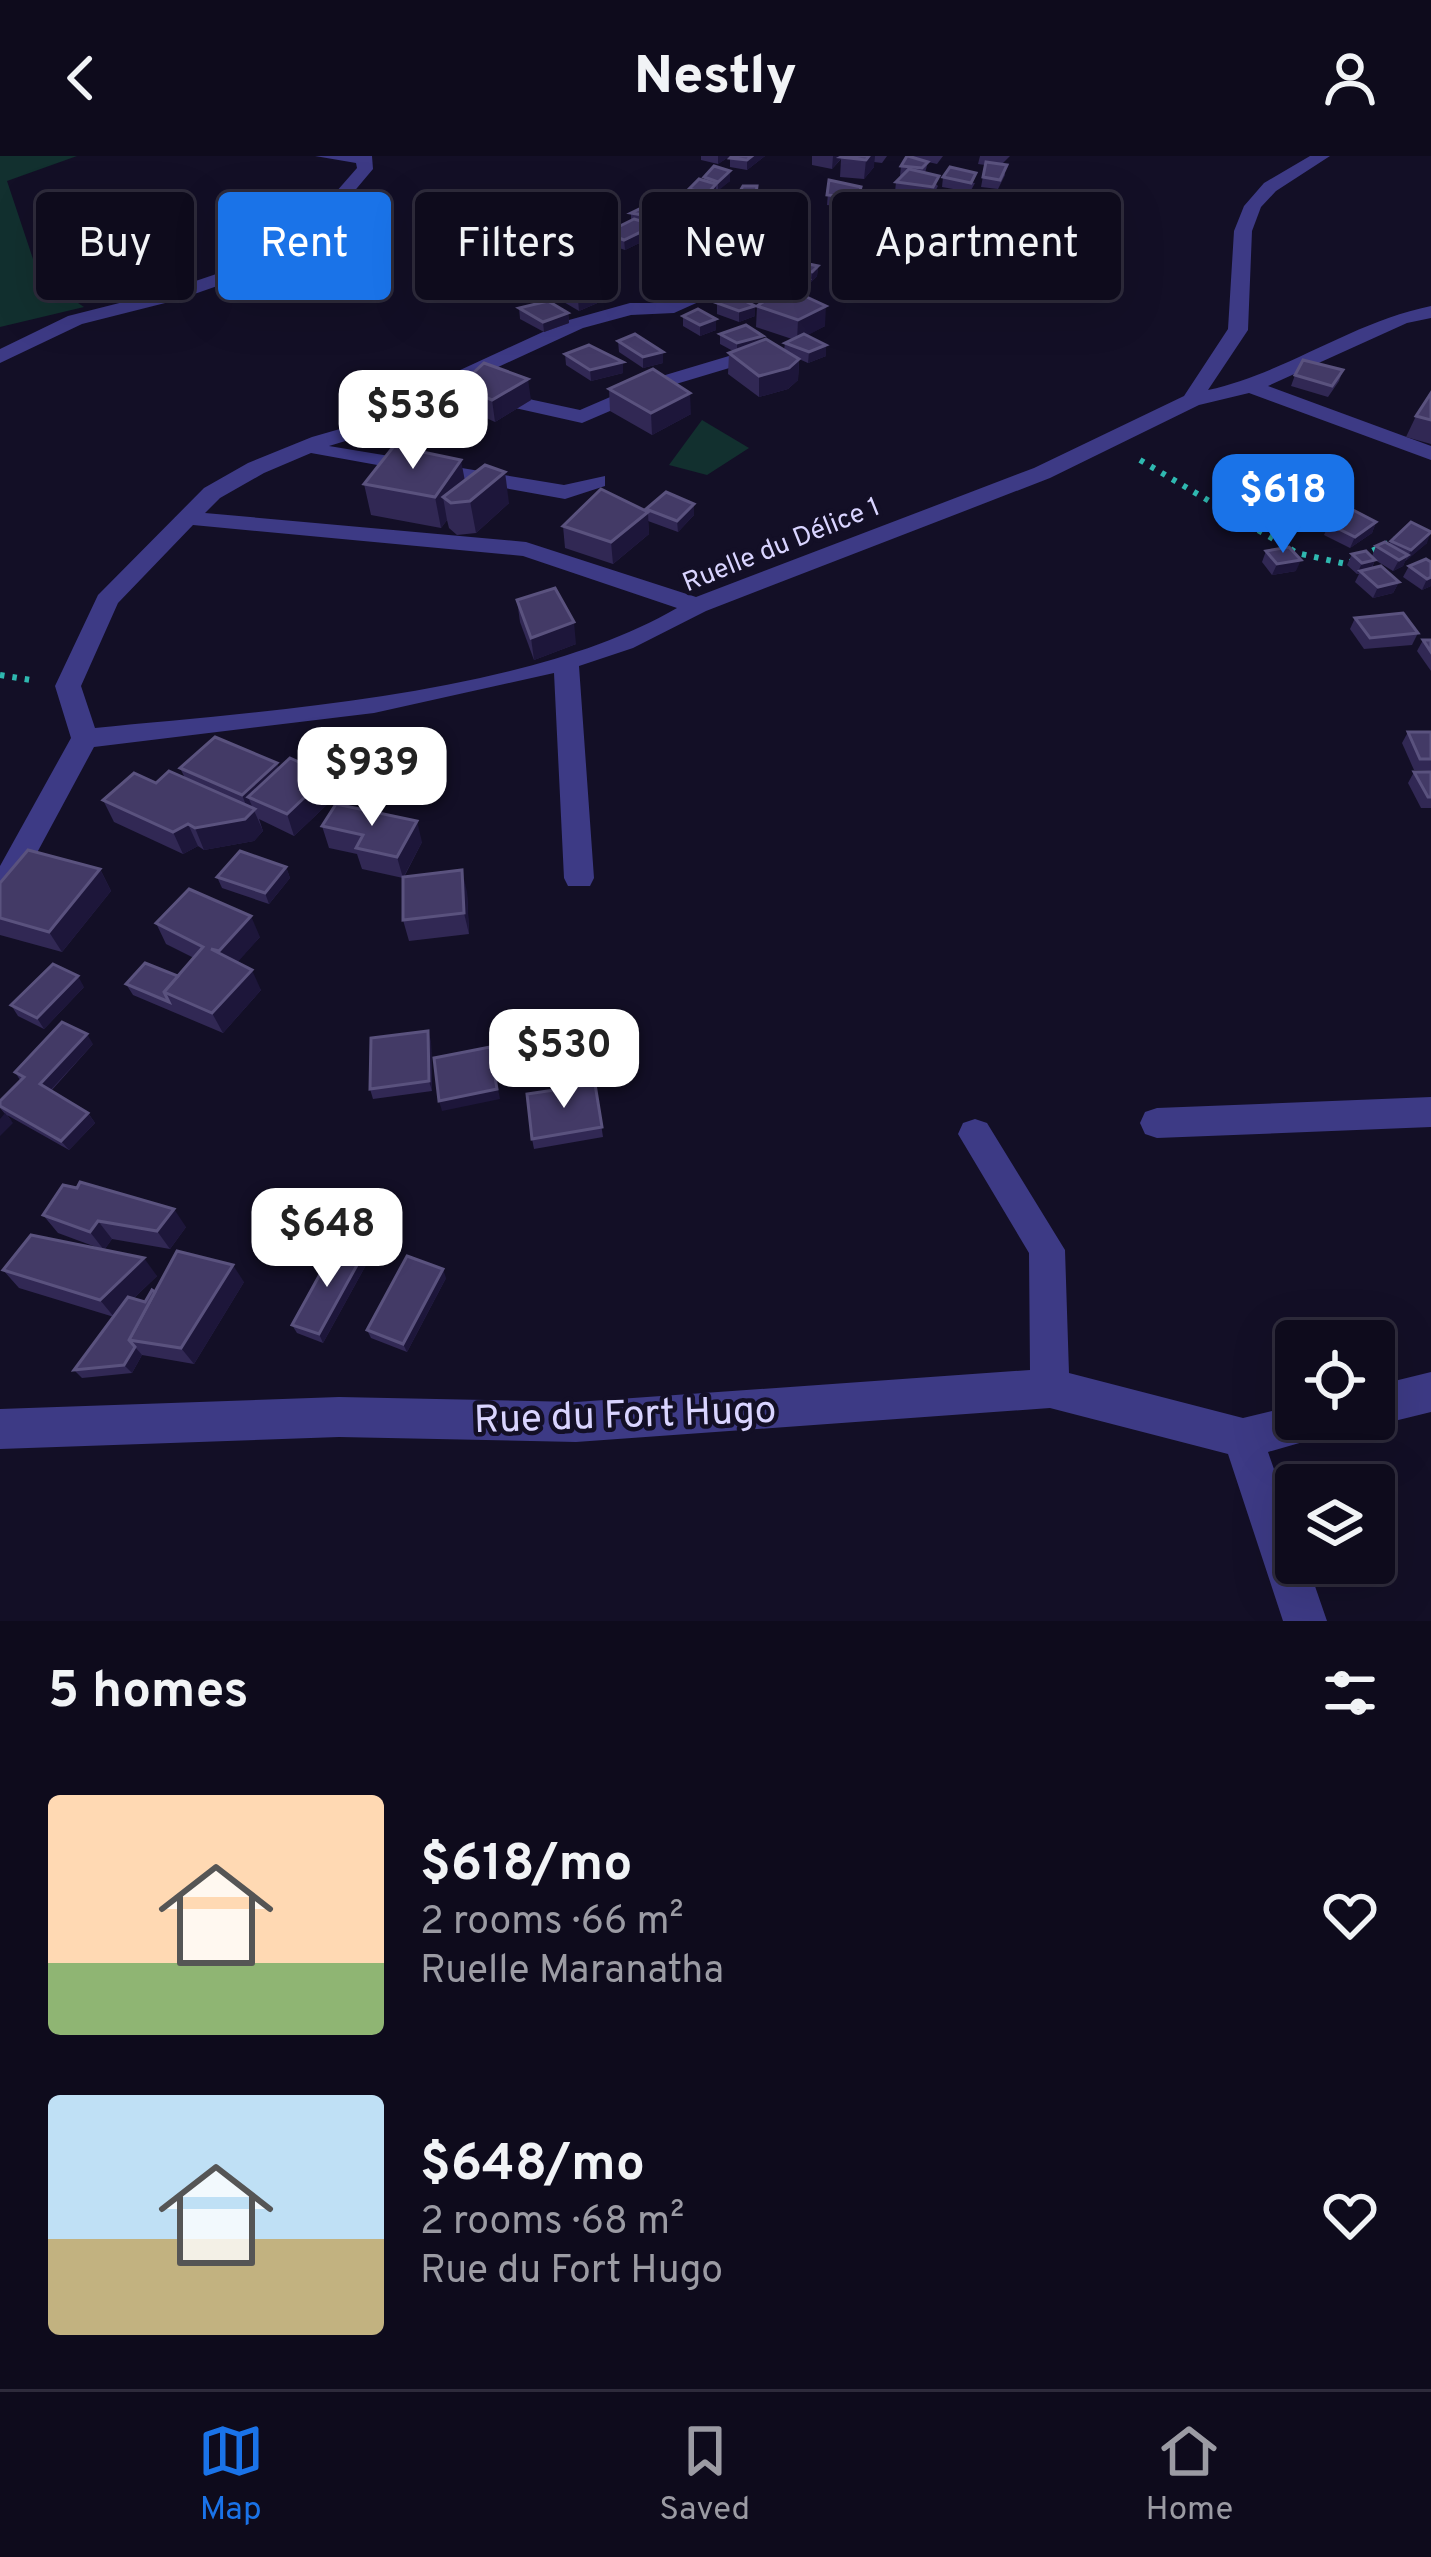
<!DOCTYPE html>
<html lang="en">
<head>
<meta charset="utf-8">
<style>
	:root { --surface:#0e0b1c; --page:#171425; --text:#f1f3f6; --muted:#9b9ba3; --line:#2e2b3b; --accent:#1a73e8 }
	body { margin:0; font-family:Overpass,sans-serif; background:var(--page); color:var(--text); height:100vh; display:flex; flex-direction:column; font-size:45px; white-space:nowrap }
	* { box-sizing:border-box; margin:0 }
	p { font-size:39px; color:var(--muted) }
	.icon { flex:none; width:66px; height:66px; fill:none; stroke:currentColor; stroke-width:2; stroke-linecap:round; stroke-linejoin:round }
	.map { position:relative; height:1465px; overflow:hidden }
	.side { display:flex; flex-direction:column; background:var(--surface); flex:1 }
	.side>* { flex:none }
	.top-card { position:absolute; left:36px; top:36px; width:1359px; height:108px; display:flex; gap:24px }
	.buttons { position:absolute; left:1275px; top:1164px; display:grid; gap:24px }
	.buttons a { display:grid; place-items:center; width:120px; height:120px; border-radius:12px; background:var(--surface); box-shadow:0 12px 48px #0002,0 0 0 3px var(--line); font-size:60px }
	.price { position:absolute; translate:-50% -102px; padding:0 27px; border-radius:24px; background:#fff; color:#222; font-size:39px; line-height:78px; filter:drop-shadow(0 3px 6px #0008) }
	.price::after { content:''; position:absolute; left:50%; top:72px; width:36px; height:27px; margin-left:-18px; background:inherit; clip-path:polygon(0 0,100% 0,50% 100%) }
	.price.on { background:var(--accent); color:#fff }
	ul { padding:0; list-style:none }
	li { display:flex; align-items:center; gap:36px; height:300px; padding:0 48px }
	li span { display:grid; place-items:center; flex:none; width:336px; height:240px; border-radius:12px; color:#555 }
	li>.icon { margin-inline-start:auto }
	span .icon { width:144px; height:144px; fill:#fffc; stroke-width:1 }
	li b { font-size:51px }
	h2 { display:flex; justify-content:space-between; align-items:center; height:144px; padding:0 48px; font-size:51px }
	.pill { padding:0 42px; border-radius:12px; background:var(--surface); box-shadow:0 12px 48px #0002,0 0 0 3px var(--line); font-size:42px; line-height:108px }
	.pill.on { background:var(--accent); color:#fff }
	header { display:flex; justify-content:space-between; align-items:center; height:156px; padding:0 48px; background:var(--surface); font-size:54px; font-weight:800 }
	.dock { display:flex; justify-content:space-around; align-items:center; height:168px; border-top:3px solid var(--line); background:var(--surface); font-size:33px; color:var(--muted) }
	.dock a { display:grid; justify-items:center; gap:6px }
	.dock .on { color:var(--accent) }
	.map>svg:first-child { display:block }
	.green { fill:#12302f }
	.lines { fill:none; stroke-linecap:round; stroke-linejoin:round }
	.path { stroke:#2fb8b0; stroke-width:6; stroke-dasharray:4.5 8; stroke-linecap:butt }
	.minor { fill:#3d3a85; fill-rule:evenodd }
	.wall { fill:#312854 }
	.shaded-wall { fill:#1d163a }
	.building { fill:#433a66; stroke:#5a527e; stroke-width:3 }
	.labels { text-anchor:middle; stroke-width:9; stroke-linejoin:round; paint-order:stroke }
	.far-street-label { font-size:27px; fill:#d9d4ff; stroke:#130f26 }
	.near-street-label { font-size:39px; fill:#d9d4ff; stroke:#130f26 }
</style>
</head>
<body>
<header><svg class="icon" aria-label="back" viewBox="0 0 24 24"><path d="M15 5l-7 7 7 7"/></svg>Nestly<svg class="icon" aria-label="person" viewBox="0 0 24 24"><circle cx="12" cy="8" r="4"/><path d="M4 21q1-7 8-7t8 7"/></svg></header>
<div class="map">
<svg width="1431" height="1465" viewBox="0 0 1431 1465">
	<rect width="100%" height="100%" fill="#130f26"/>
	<g class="green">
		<polygon points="0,0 77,0 7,25 39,121 84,151 0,171"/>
		<polygon points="702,264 749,292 707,319 669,309"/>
	</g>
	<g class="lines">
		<g class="path">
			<polyline points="1140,304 1297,397 1346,408 1398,382"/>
			<polyline points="0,519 37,525"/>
		</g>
		<g class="minor">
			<polygon points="315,0 372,0 373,13 320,76 252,118 177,144 82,168 0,207 0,193 68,160 163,136 240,110 308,68 357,12 356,7"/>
			<path d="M 1310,0 L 1330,0 L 1276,35 L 1261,51 L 1252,75 L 1248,174 L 1208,234 C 1286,217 1352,166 1431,150 L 1431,162 L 1407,167 L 1268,230 L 1431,290 L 1431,304 L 1249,237 L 1199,249 L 1050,322 L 706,455 L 633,492 L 579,510 L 594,722 L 590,730 L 568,730 L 564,722 L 554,517 L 374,557 L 94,591 L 11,745 L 0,749 L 0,710 L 71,582 L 55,530 L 98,439 L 204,332 L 248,307 L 312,281 L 427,248 L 445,221 L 569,164 L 630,147 L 664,147 L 716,125 L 723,127 L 723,135 L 674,157 L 631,159 L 583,172 L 459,229 L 441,256 L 329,290 L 564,329 L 605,320 L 605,330 L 565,343 L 311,297 L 264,317 L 220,342 L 205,357 L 526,386 L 696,441 L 1034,312 L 1184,240 L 1228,173 L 1234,75 L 1244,50 L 1264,27 ZM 193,369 L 523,400 L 677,452 C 528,539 266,555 95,572 L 81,530 L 118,447 Z"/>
			<polygon points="749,194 756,196 756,204 666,231 582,267 515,252 488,252 478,246 488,240 515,240 580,254 652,223"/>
			<polygon points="1431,941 1431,971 1157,982 1145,978 1140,967 1145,956 1157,952"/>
			<polygon points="975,963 987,967 1065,1094 1069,1217 1243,1262 1296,1249 1296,1263 1340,1263 1334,1277 1268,1296 1296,1376 1296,1407 1307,1407 1327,1465 1283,1465 1228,1298 1050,1252 576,1286 339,1281 0,1293 0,1253 339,1241 576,1246 1030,1214 1029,1097 958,978 963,967"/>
			<polygon points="1431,1216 1431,1256 1374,1270 1360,1264 1374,1263 1374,1230"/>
		</g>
	</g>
	<g class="wall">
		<polygon points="701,0 730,0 718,8 701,4"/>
		<polygon points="732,0 765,0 747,14 730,11 730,2"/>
		<polygon points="812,0 887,0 882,7 874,6 874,11 864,23 840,21 841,3 832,13 812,9"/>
		<polygon points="907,0 943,0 937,8 928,6 925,17 938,30 932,41 895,36 896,26 902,20 900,20 901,10"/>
		<polygon points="980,0 1010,0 1002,8 1005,19 998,33 981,31 985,9 978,8"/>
		<polygon points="704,21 730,25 716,35 716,38 707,48 689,42 689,33 704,24"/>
		<polygon points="943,21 975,27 970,36 942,31"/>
		<polygon points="829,24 860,41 857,52 827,49"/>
		<polygon points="791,40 790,50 784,63 765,62 765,52"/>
		<polygon points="756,46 762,47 761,76 756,87 718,81 718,52"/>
		<polygon points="695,47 695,57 682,68 656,71 656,79 625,94 607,88 606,77 631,64 631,57"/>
		<polygon points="960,53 948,70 924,68 925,58"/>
		<polygon points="926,54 922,78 929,79 926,99 913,122 890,117 892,97 899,85 867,81 868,61"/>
		<polygon points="550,98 591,104 578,111 583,114 584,124 568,131 549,123 548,113 556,110 551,108"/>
		<polygon points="649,102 725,115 725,135 688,138 650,122"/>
		<polygon points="764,102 764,112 757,119 734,115 734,105"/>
		<polygon points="776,110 818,110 817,120 811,126 808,126 808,134 803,140 825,170 807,179 826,189 826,200 808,207 799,203 798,224 788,233 759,241 728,218 729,197 733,195 720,188 720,178 763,184 784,194 785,187 792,183 756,171 757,150 771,141 759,139 759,128 776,117"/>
		<polygon points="561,135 602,145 579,155 562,145"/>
		<polygon points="717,147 755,150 755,160 739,166 717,158"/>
		<polygon points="519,152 568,157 569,167 544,176 520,163"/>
		<polygon points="683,160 716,174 700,180 683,170"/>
		<polygon points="618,185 663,196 663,207 643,212 619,196"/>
		<polygon points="565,198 623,217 591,225 566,209"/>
		<polygon points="1343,214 1339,225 1328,241 1291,230 1295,219"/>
		<polygon points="459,230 531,244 495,266 462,251"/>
		<polygon points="609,233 691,258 652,279 610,255"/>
		<polygon points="1431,237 1431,288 1406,281 1416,260"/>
		<polygon points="436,258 438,269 428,284 388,281 386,270"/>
		<polygon points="465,324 509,347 476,377 457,379 449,372 447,364 441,372 371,359 364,328"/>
		<polygon points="694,348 694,359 678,376 648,365 649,378 613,408 565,392 563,370 646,355 646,353"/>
		<polygon points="1376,366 1372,377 1350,392 1324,379 1329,368"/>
		<polygon points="1391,385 1427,387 1405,405 1403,410 1393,415 1375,404 1372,412 1399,426 1393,437 1373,442 1355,426 1359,418 1357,418 1347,409 1352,398 1372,400 1376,390 1389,388"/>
		<polygon points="1266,395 1296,415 1272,419 1262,406"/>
		<polygon points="1431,406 1431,430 1422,434 1403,421 1409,410"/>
		<polygon points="517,444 576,488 534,504 520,466"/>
		<polygon points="1355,462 1418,477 1412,489 1364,493 1350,473"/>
		<polygon points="1423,484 1431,484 1431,515 1417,495"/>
		<polygon points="1408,576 1431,576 1431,615 1414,614 1402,587"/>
		<polygon points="277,607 279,613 328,619 335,641 294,680 259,663 263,675 254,685 204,694 198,690 183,698 114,666 103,644 156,627 185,622 180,612"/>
		<polygon points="1414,616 1431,616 1431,652 1421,652 1408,627"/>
		<polygon points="322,670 422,686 404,721 467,736 469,778 409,785 403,764 403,722 362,713 357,698 329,692"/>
		<polygon points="286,711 290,722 269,748 222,732 217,721"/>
		<polygon points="100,713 111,735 62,796 0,779 0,727"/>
		<polygon points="156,767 260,781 237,806 261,834 223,877 133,839 126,828 178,820 194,802 166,788"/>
		<polygon points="84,831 44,873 18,860 11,849"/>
		<polygon points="431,885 432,935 373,943 370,933"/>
		<polygon points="93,888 51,935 88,957 95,967 69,994 7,959 13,967 0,952 0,945 20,924 15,916"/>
		<polygon points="595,928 603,981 534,993 532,983"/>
		<polygon points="43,1059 186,1071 170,1093 112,1083 104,1094 157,1120 133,1143 145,1146 155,1136 244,1126 194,1208 142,1199 132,1217 82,1222 74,1214 114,1161 19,1132 3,1114 104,1094 58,1077"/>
		<polygon points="366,1109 323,1187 297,1177 292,1169"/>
		<polygon points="446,1122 407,1196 371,1182 367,1174"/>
	</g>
	<g class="shaded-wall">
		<polygon points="718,0 730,0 718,8"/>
		<polygon points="752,0 765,0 747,14 747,4"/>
		<polygon points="833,0 843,0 832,13"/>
		<polygon points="869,0 875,0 874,11 864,23 866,4"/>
		<polygon points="730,15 730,25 718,35 718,26"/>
		<polygon points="716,28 716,38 707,48 707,38"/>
		<polygon points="791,40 790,50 784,63 784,53"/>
		<polygon points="961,43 960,53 948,70 950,60"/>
		<polygon points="695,47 695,57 682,68 656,71 656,79 625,94 624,84 654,70 654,61"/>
		<polygon points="762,47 761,76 756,87 757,59"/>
		<polygon points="929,79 926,99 913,122 915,102"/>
		<polygon points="591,94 591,104 572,115 571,104"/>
		<polygon points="764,102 764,112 757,119 758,109"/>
		<polygon points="818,110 817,120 811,126 812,116"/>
		<polygon points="583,114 584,124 568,131 568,121"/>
		<polygon points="809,124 808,134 797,146 798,136"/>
		<polygon points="601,135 602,145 579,155 578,144"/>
		<polygon points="755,150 755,160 739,166 739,155"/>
		<polygon points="826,150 825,170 797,185 798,164"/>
		<polygon points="568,157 569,167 544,176 543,166"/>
		<polygon points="716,163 716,174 700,180 700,169"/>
		<polygon points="763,180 763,191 737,197 737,187"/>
		<polygon points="826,189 826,200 808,207 809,196"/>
		<polygon points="663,196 663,207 643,212 643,201"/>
		<polygon points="799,203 798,224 788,233 759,241 759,220"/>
		<polygon points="623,206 623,217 591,225 590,214"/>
		<polygon points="528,223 531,244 495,266 492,244"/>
		<polygon points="690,237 691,258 652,279 651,257"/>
		<polygon points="436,258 438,269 428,284 426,274"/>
		<polygon points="461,304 467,336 443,341 447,364 441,372 435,341"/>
		<polygon points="505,316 509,347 476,377 470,345"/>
		<polygon points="694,348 694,359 678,376 677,365"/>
		<polygon points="648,356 649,378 613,408 611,386"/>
		<polygon points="1376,366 1372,377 1350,392 1355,381"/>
		<polygon points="1431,376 1427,387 1406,405 1411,394"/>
		<polygon points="1408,399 1403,410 1393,415 1399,404"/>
		<polygon points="1301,404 1296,415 1272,419 1277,408"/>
		<polygon points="1375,404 1370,415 1360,415 1357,418 1362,407"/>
		<polygon points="1431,421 1431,430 1422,434 1427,423"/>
		<polygon points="1399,426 1393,437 1373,442 1378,431"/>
		<polygon points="574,466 576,488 534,504 531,482"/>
		<polygon points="277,607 285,629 248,641 263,675 254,685 204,694 195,672 250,659 242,639"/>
		<polygon points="328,619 335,641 294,680 287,658"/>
		<polygon points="417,665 422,686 403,722 397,701"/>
		<polygon points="188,668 198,690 183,698 173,676"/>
		<polygon points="286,711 290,722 269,748 265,737"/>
		<polygon points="100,713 111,735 62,796 49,776"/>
		<polygon points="462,714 467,736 469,778 464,757"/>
		<polygon points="251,760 260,781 229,816 219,795"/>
		<polygon points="252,814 261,834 223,877 212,857"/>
		<polygon points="78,820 84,831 44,873 37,862"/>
		<polygon points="428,875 431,885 432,935 429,925"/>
		<polygon points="87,878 93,888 47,938 40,928"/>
		<polygon points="490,891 500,943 442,955 439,945"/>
		<polygon points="5,957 13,967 0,980 0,963"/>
		<polygon points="88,957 95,967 69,994 61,985"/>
		<polygon points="174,1053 186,1071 170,1093 157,1075"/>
		<polygon points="98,1065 112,1083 104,1094 90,1076"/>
		<polygon points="362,1100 366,1109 323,1187 319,1178"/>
		<polygon points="144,1102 157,1120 114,1161 100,1144"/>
		<polygon points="233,1109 244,1126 194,1208 181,1192"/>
		<polygon points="443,1113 446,1122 407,1196 403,1188"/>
		<polygon points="135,1191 142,1199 132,1217 124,1209"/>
	</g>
	<g class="building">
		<polygon points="732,0 752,0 747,4 730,2"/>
		<polygon points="843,0 869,0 866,4 841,1"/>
		<polygon points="907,0 908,0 928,6 922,12 901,10"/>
		<polygon points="986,6 1007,9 1000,24 983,21"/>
		<polygon points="714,10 730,15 718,26 704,21"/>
		<polygon points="950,11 976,17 971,27 943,21"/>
		<polygon points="909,13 939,20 933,31 896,26"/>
		<polygon points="699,23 716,28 707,38 689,33"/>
		<polygon points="829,24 861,31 858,42 827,39"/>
		<polygon points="743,30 757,30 755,45 736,42"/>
		<polygon points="769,38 791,40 784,53 765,52"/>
		<polygon points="666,40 695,47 682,58 654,61 631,57"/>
		<polygon points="934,40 961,43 950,60 925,58"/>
		<polygon points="730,41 762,47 757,59 718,52"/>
		<polygon points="873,45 926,54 922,68 868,61"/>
		<polygon points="634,63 655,69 624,84 606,77"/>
		<polygon points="905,75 929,79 915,102 892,97"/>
		<polygon points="571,84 591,94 571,104 550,98"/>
		<polygon points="669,87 725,115 687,117 649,102"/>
		<polygon points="741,96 764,102 758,109 734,105"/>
		<polygon points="780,102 818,110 812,116 776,110"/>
		<polygon points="564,106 583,114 568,121 548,113"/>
		<polygon points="765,114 809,124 798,136 785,131 782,133 759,128"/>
		<polygon points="585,126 601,135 578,144 561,135"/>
		<polygon points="785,131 826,150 798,164 757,150"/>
		<polygon points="735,140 755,150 739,155 717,147"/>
		<polygon points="548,145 568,157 543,166 519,152"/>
		<polygon points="698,153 716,163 700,169 683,160"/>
		<polygon points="746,169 763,180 737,187 720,178"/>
		<polygon points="635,178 663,196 643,201 618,185"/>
		<polygon points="804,178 826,189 809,196 785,187"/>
		<polygon points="766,183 799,203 789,212 759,220 729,197"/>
		<polygon points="589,189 623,206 590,214 565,198"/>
		<polygon points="1303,204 1343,214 1332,230 1295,219"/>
		<polygon points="484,207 528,223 492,244 459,230"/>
		<polygon points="653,213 690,237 651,257 609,233"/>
		<polygon points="1431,237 1431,264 1416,260"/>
		<polygon points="401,255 436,258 426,274 386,270"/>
		<polygon points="394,290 461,304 435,341 364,328"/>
		<polygon points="485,309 505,316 470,345 451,347 443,341"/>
		<polygon points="601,333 648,356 611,386 563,370"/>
		<polygon points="666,336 694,348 677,365 646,353"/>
		<polygon points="1351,353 1376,366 1355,381 1329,368"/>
		<polygon points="1411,366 1431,376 1411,394 1391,385"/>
		<polygon points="1385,386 1408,399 1399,404 1376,390"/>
		<polygon points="1289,391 1301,404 1277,408 1266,395"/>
		<polygon points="1366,395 1375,404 1362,407 1352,398"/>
		<polygon points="1426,403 1431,406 1431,421 1427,423 1409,410"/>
		<polygon points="1381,410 1399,426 1378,431 1360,415"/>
		<polygon points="555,432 574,466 531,482 517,444"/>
		<polygon points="1403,457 1418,477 1370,482 1355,462"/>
		<polygon points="1423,484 1431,484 1431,496"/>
		<polygon points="1408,576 1431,576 1431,603 1420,603"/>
		<polygon points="215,581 277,607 242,639 180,612"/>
		<polygon points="290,602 328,619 287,658 248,641"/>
		<polygon points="169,615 255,653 245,663 195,672 188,668 173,676 103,644 134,617 156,627"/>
		<polygon points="1414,616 1431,616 1431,641 1428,641"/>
		<polygon points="336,648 417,665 397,701 356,692 363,679 322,670"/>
		<polygon points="28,694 100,713 49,776 0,762 0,727"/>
		<polygon points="240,695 286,711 265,737 217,721"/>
		<polygon points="462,714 464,757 403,764 403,721"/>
		<polygon points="189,733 251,760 219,795 211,793 252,814 212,857 164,836 203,791 156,767"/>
		<polygon points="145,807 178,820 164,836 169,846 126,828"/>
		<polygon points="53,808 78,820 37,862 11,849"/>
		<polygon points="62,866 87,878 40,928 88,957 61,985 0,950 0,945 24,921 15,916"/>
		<polygon points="428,875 429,925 370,933 371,882"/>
		<polygon points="490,891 497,933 439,945 434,902"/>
		<polygon points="595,928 602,971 532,983 527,938"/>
		<polygon points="80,1026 174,1053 157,1075 98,1065 90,1076 43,1059 63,1029 77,1032"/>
		<polygon points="31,1079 144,1102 100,1144 3,1114"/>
		<polygon points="335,1091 362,1100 319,1178 292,1169"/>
		<polygon points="177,1095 233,1109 181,1192 129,1184"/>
		<polygon points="407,1100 443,1113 403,1188 367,1174"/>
		<polygon points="152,1134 155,1136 129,1184 135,1191 124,1209 74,1214 128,1141 145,1146"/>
	</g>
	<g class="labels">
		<g class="far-street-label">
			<text transform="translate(781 388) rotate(-22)" y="9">Ruelle du Délice 1</text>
		</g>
		<g class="near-street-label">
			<text transform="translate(625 1257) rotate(-2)" y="14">Rue du Fort Hugo</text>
		</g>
	</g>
</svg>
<div class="buttons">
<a><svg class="icon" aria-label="locate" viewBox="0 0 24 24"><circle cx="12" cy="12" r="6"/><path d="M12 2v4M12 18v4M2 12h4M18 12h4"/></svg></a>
<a><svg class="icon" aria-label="layers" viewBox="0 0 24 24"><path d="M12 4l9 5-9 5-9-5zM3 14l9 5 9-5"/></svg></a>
</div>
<b class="price" style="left:413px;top:316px">$536</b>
<b class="price on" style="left:1283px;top:400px">$618</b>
<b class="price" style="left:372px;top:673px">$939</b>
<b class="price" style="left:564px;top:955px">$530</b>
<b class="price" style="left:327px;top:1134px">$648</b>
<div class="top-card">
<a class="pill">Buy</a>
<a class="pill on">Rent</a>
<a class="pill">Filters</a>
<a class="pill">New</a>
<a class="pill">Apartment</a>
</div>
</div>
<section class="side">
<h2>5 homes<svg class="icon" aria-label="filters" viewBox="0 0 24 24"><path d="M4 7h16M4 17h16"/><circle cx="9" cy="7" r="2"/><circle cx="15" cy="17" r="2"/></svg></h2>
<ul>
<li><span style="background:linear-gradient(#ffd9b3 70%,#8fb573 0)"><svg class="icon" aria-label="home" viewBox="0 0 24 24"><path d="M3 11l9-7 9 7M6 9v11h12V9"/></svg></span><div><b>$618/mo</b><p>2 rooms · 66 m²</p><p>Ruelle Maranatha</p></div><svg class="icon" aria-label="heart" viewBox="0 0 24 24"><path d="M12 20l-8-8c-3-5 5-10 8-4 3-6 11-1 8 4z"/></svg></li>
<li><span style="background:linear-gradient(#bfe0f5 60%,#c2b280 0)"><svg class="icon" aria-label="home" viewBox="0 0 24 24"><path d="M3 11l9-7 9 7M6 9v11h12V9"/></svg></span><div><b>$648/mo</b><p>2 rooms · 68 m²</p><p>Rue du Fort Hugo</p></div><svg class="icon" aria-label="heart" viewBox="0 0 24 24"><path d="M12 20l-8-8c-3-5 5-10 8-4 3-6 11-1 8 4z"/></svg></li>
</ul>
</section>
<nav class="dock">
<a class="on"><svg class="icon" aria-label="map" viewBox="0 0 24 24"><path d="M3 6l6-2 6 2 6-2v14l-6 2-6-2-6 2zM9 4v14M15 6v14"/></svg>Map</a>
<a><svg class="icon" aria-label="saved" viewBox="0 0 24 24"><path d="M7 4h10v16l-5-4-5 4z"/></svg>Saved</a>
<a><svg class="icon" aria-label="home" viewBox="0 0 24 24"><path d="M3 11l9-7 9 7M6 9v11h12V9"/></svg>Home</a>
</nav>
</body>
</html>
